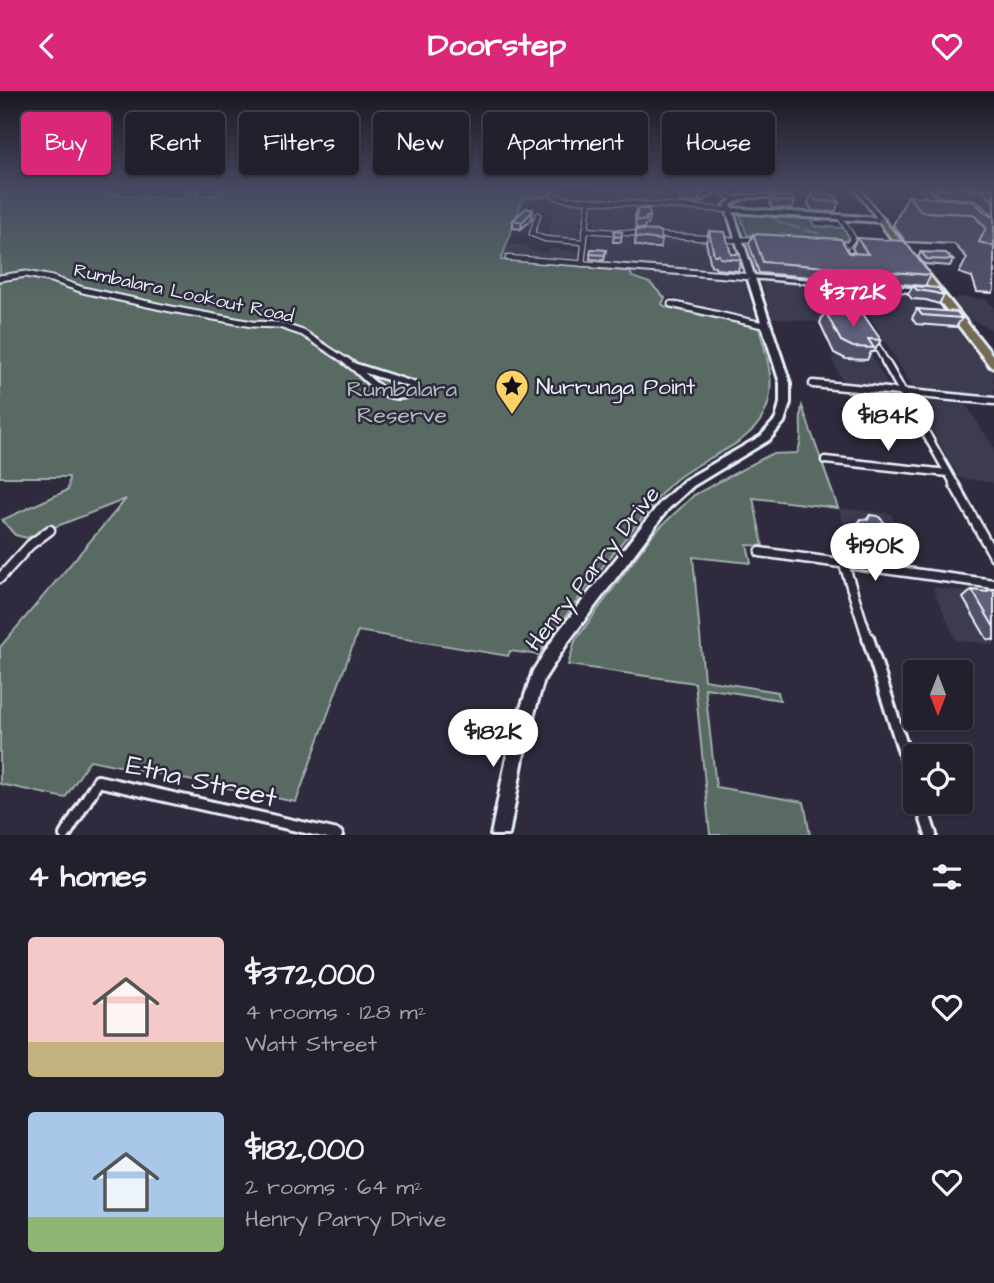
<!DOCTYPE html>
<html lang="en">
<head>
<meta charset="utf-8">
<style>
	:root { --surface:#23202e; --page:#2f2d3a; --text:#f1f3f6; --muted:#a3a3aa; --line:#403e4a; --accent:#db2777 }
	body { margin:0; font-family:"Architects Daughter",sans-serif; background:var(--page); color:var(--text); height:100vh; display:flex; flex-direction:column; font-size:26px; white-space:nowrap }
	* { box-sizing:border-box; margin:0 }
	p { font-size:23px; color:var(--muted) }
	.icon { flex:none; width:38px; height:38px; fill:none; stroke:currentColor; stroke-width:2; stroke-linecap:round; stroke-linejoin:round }
	.map { position:relative; height:744px; overflow:hidden }
	.panel { display:flex; flex-direction:column; background:var(--surface); flex:1 }
	.panel>* { flex:none }
	.banner { position:absolute; left:21px; top:21px; width:952px; height:63px; display:flex; gap:14px }
	.needle { width:46px; rotate:180deg }
	.buttons { position:absolute; left:903px; top:569px; display:grid; gap:14px }
	.buttons a { display:grid; place-items:center; width:70px; height:70px; border-radius:7px; background:var(--surface); box-shadow:0 2px 5px #0004,0 0 0 2px var(--line); font-size:35px }
	.price { position:absolute; translate:-50% -60px; padding:0 16px; border-radius:24px; background:#fff; color:#222; font-size:23px; line-height:46px; filter:drop-shadow(0 2px 4px #0008) }
	.price::after { content:''; position:absolute; left:50%; top:42px; width:21px; height:16px; margin-left:-10px; background:inherit; clip-path:polygon(0 0,100% 0,50% 100%) }
	.price.selected { background:var(--accent); color:#fff }
	ul { padding:0; list-style:none }
	li { display:flex; align-items:center; gap:21px; height:175px; padding:0 28px }
	li span { display:grid; place-items:center; flex:none; width:196px; height:140px; border-radius:7px; color:#555 }
	li>.icon { margin-inline-start:auto }
	span .icon { width:84px; height:84px; fill:#fffc; stroke-width:1 }
	li b { font-size:30px }
	h2 { display:flex; justify-content:space-between; align-items:center; height:84px; padding:0 28px; font-size:30px }
	.tag { padding:0 24px; border-radius:7px; background:var(--surface); box-shadow:0 2px 5px #0004,0 0 0 2px var(--line); font-size:24px; line-height:63px }
	.tag.selected { background:var(--accent); color:#fff }
	header { display:flex; justify-content:space-between; align-items:center; height:91px; padding:0 28px; background:var(--accent); color:#fff; font-size:32px; font-weight:700 }
	.map>svg:first-child { display:block }
	.built { fill:#3e3a50 }
	.green { fill:#586a62; stroke:#a0aead; stroke-width:2 }
	.lines { fill:none; stroke-linecap:round; stroke-linejoin:round }
	.stream { stroke:#8c9aab; stroke-width:2 }
	.minor-far4-casing { stroke:#e8f1f8; stroke-width:7 }
	.minor-far3-casing { stroke:#e8f1f8; stroke-width:9 }
	.minor-far2-casing { stroke:#e8f1f8; stroke-width:11 }
	.minor-far1-casing { stroke:#e8f1f8; stroke-width:13 }
	.minor-casing { stroke:#e8f1f8; stroke-width:16 }
	.tertiary-casing { stroke:#e8f1f8; stroke-width:5 }
	.secondary-casing { stroke:#e8f1f8; stroke-width:6 }
	.primary-casing { stroke:#e8f1f8; stroke-width:6 }
	.minor-far4 { stroke:#2f2a3d; stroke-width:4.5 }
	.minor-far3 { stroke:#2f2a3d; stroke-width:5 }
	.minor-far2 { stroke:#2f2a3d; stroke-width:6 }
	.minor-far1 { stroke:#2f2a3d; stroke-width:8 }
	.minor { stroke:#2f2a3d; stroke-width:10 }
	.tertiary { fill:#2f2a3d; fill-rule:evenodd }
	.secondary { fill:#2f2a3d; fill-rule:evenodd }
	.primary { fill:#756a55; fill-rule:evenodd }
	.wall { fill:#53516a; stroke:#e8f1f8; stroke-width:2 }
	.shaded-wall { fill:#434256; stroke:#e8f1f8; stroke-width:2 }
	.building { fill:#605e7b; stroke:#e8f1f8; stroke-width:2 }
	.labels { text-anchor:middle; stroke-width:5; stroke-linejoin:round; paint-order:stroke }
	.far-street-label { font-size:19px; fill:#e8f1f8; stroke:#2f2a3d }
	.poi-label { font-size:23px; fill:#e8f1f8; stroke:#2f2a3d; text-anchor:start }
	.park-label { font-size:23px; fill:#aebbbc; stroke:#2f2a3d }
	.street-label { font-size:23px; fill:#e8f1f8; stroke:#2f2a3d }
	.near-street-label { font-size:28px; fill:#e8f1f8; stroke:#2f2a3d }
</style>
</head>
<body>
<header><svg class="icon" aria-label="back" viewBox="0 0 24 24"><path d="M15 5l-7 7 7 7"/></svg>Doorstep<svg class="icon" aria-label="heart" viewBox="0 0 24 24"><path d="M12 20l-8-8c-3-5 5-10 8-4 3-6 11-1 8 4z"/></svg></header>
<div class="map">
<svg width="994" height="744" viewBox="0 0 994 744">
	<rect width="100%" height="100%" fill="#2f2a3d"/>
	<filter id="ink" filterUnits="userSpaceOnUse"><feTurbulence type="fractalNoise" baseFrequency=".0143" numOctaves="2"/><feDisplacementMap in="SourceGraphic" scale="14" xChannelSelector="R" yChannelSelector="G"/><feConvolveMatrix kernelMatrix="1 2 1 2 8 2 1 2 1" color-interpolation-filters="sRGB"/></filter>
	<g filter="url(#ink)">
		<g class="built">
			<polygon points="599,98 658,98 660,113 597,108"/>
			<polygon points="556,110 584,112 578,148 547,145"/>
			<polygon points="596,113 722,121 729,146 593,136"/>
			<polygon points="593,142 733,152 743,181 588,170"/>
			<polygon points="507,153 529,155 528,159 538,161 548,162 549,158 578,160 577,168 503,164"/>
			<polygon points="624,179 744,189 757,230 691,216 672,206 665,207 649,192 632,186"/>
			<polygon points="761,190 836,196 889,296 843,292 831,266 836,266 819,231 772,227"/>
			<polygon points="853,198 932,204 994,282 994,306 913,297"/>
			<polygon points="961,206 986,208 994,217 994,239 968,228 952,208"/>
			<polygon points="858,303 897,306 915,339 873,335"/>
			<polygon points="915,309 966,314 994,356 994,392 959,387"/>
			<polygon points="838,417 891,423 913,475 856,467"/>
			<polygon points="932,496 994,504 994,554 956,549"/>
		</g>
		<g class="green">
			<path d="M 0,98 L 77,98 L 82,101 L 182,108 L 190,98 L 201,98 L 196,105 L 221,103 L 219,98 L 549,98 L 550,105 L 523,108 L 501,169 L 624,179 L 631,182 L 632,186 L 650,192 L 665,207 L 662,213 L 666,216 L 759,237 C 767,266 780,301 760,330 C 741,358 697,369 673,391 C 660,402 649,418 638,432 C 602,474 570,519 538,564 L 510,560 L 508,565 L 358,540 L 296,711 L 90,669 L 65,707 L 0,693 L 0,556 L 126,408 L 27,447 L 15,444 L 2,429 L 68,399 L 69,386 L 0,386 Z"/>
			<polygon points="739,122 810,127 815,135 845,137 852,147 841,151 747,144"/>
			<path d="M 802,315 L 838,417 L 753,407 L 763,455 L 747,454 L 751,472 L 693,466 L 704,589 L 778,601 L 780,609 L 705,597 L 716,696 L 804,711 L 810,744 L 710,744 L 695,592 L 568,574 L 575,550 L 653,443 L 694,404 L 771,363 L 797,362 C 805,345 798,333 802,315 Z"/>
		</g>
		<g class="lines">
			<g class="stream">
				<polyline points="771,125 780,132 799,137"/>
				<polyline points="805,139 818,142"/>
			</g>
			<defs>
				<g id="minor-far4">
					<polyline points="554,98 555,105 566,108 729,119"/>
					<polyline points="724,98 726,104 734,108"/>
					<polyline points="923,98 937,112"/>
					<polyline points="538,124 532,143 545,148 584,151"/>
					<polyline points="585,139 731,149 759,148"/>
					<polyline points="837,153 848,154 853,147 840,126"/>
					<polyline points="508,167 617,175"/>
					<polyline points="582,173 589,110"/>
				</g>
				<g id="minor-far3">
					<polyline points="594,174 752,186"/>
					<polyline points="0,187 26,183 52,188 83,199 171,218 252,233 279,234 303,242 349,272"/>
					<polyline points="841,193 862,229"/>
					<polyline points="671,213 767,235"/>
					<polyline points="873,248 886,272"/>
				</g>
				<g id="minor-far2">
					<polyline points="346,270 353,275"/>
					<polyline points="885,270 955,394"/>
					<path d="M 353,275 L 413,294 L 413,301 C 387,313 371,291 353,275 Z"/>
					<polyline points="813,293 994,310"/>
					<polyline points="825,369 948,382"/>
				</g>
				<g id="minor-far1">
					<polyline points="954,393 994,465"/>
					<polyline points="760,461 994,493"/>
					<polyline points="844,473 868,549"/>
					<polyline points="0,487 30,454 50,439"/>
				</g>
				<g id="minor">
					<polyline points="868,547 915,696"/>
					<polyline points="920,710 931,744"/>
					<polyline points="65,744 98,690 337,744"/>
				</g>
				<g id="tertiary">
					<polygon points="855,98 859,98 883,128 883,130 879,130"/>
					<polygon points="752,184 922,198 925,200 922,202 750,187 750,185"/>
				</g>
				<path id="secondary" d="M 790,98 L 797,98 C 777,114 750,98 731,114 L 732,117 L 881,127 L 884,129 L 881,131 L 733,121 L 790,292 L 790,312 L 784,331 L 769,349 L 693,395 L 668,418 L 568,551 L 544,588 L 526,651 L 509,744 L 491,744 L 510,651 L 533,580 L 558,541 L 660,412 L 685,389 L 761,345 L 776,328 L 780,312 L 780,292 L 725,114 C 746,95 770,112 790,98 Z"/>
				<g id="primary">
					<polygon points="881,127 910,160 910,164 904,164 878,129"/>
					<polygon points="915,174 921,174 994,266 994,276 990,275 915,178"/>
				</g>
			</defs>
			<use href="#minor-far4" class="minor-far4-casing"/>
			<use href="#minor-far3" class="minor-far3-casing"/>
			<use href="#minor-far2" class="minor-far2-casing"/>
			<use href="#minor-far1" class="minor-far1-casing"/>
			<use href="#minor" class="minor-casing"/>
			<use href="#tertiary" class="tertiary-casing"/>
			<use href="#secondary" class="secondary-casing"/>
			<use href="#primary" class="primary-casing"/>
			<use href="#minor-far4" class="minor-far4"/>
			<use href="#minor-far3" class="minor-far3"/>
			<use href="#minor-far2" class="minor-far2"/>
			<use href="#minor-far1" class="minor-far1"/>
			<use href="#minor" class="minor"/>
			<use href="#tertiary" class="tertiary"/>
			<use href="#secondary" class="secondary"/>
			<use href="#primary" class="primary"/>
		</g>
		<g class="wall">
			<polygon points="681,98 715,98 713,105 698,112 680,111 680,104"/>
			<polygon points="931,98 994,98 994,199 992,202 977,201 972,186 959,182 967,167 954,153 906,151 893,134 908,105 994,125 975,109 939,106"/>
			<polygon points="812,102 839,111 835,121 812,120 808,112"/>
			<polygon points="773,106 795,111 792,118 772,117 770,113"/>
			<polygon points="637,118 650,126 648,134 645,134 644,138 636,137 635,125"/>
			<polygon points="532,126 531,129 521,138 513,137 513,129"/>
			<polygon points="636,139 662,149 660,157 649,157 635,154"/>
			<polygon points="614,140 622,141 621,151 613,151"/>
			<polygon points="709,140 731,163 741,169 738,180 716,178 715,175 711,175 706,151"/>
			<polygon points="753,143 855,162 852,157 857,147 931,184 925,195 839,188 847,203 843,212 824,209 818,196 822,188 838,188 759,182 749,153"/>
			<polygon points="591,158 606,159 604,169 590,168"/>
			<polygon points="921,161 953,169 950,175 924,173 918,166"/>
			<polygon points="913,195 944,204 939,213 926,209 912,208 908,203"/>
			<polygon points="917,218 962,227 956,236 916,233 912,227"/>
			<polygon points="825,220 881,249 874,261 871,261 867,269 846,268 834,262 820,232"/>
			<polygon points="870,424 882,436 891,458 883,467 867,465 854,452 857,447 852,442 854,437 861,428 866,429"/>
			<polygon points="990,498 994,501 994,549 987,548 963,507 972,499 986,501"/>
		</g>
		<g class="shaded-wall">
			<polygon points="710,98 715,98 713,105 698,112 701,102"/>
			<polygon points="533,119 531,129 521,138 522,131"/>
		</g>
		<g class="building">
			<polygon points="682,98 710,98 701,102 682,101"/>
			<polygon points="966,98 994,98 994,110 981,100"/>
			<polygon points="812,102 835,104 839,111 816,110"/>
			<polygon points="775,105 792,106 795,111 775,110 773,106"/>
			<polygon points="908,105 972,110 990,125 994,125 994,157 993,155 979,151 986,137 973,123 922,121"/>
			<polygon points="526,117 533,119 532,121 522,131 513,129"/>
			<polygon points="637,118 649,118 650,126 646,126 646,130 637,129"/>
			<polygon points="636,139 660,140 662,149 636,146"/>
			<polygon points="614,140 622,141 622,145 614,146"/>
			<polygon points="709,140 725,141 731,163 740,163 741,169 720,167 719,164 714,164"/>
			<polygon points="753,143 841,148 849,162 868,163 857,147 904,150 931,184 763,171"/>
			<polygon points="591,158 606,159 605,164 590,163"/>
			<polygon points="921,161 946,162 953,169 927,168"/>
			<polygon points="822,188 839,188 847,203 828,201"/>
			<polygon points="913,195 938,197 944,204 931,201 917,199"/>
			<polygon points="917,218 957,221 962,227 922,224"/>
			<polygon points="825,220 863,223 881,249 868,248 874,257 853,256 841,250"/>
			<polygon points="870,424 878,425 884,431 882,436 889,442 886,446 893,453 891,458 874,456 862,443 864,438 859,433 861,428 868,429"/>
			<polygon points="990,498 994,501 994,536 972,499 987,501"/>
		</g>
	</g>
	<linearGradient id="sky" x2="0" y2="1"><stop stop-color="#1a1722"/><stop offset="0.49" stop-color="#474a62"/><stop offset="1" stop-color="#474a62" stop-opacity="0"/></linearGradient>
	<rect width="994" height="202" fill="url(#sky)"/>
	<defs>
		<symbol id="sight-pin" viewBox="-11 -11 22 30"><path d="M0 17L-7.5 6A9.5 9.5 0 1 1 7.5 6Z" fill="#ffd166" stroke="#2f2a3d"/><path d="M0-6L1.8-2.2L6-1.7L2.9 1.2L3.7 5.4L0 3.3L-3.7 5.4L-2.9 1.2L-6-1.7L-1.8-2.2Z" fill="#111"/></symbol>
	</defs>
	<g fill-rule="evenodd">
		<use href="#sight-pin" x="493" y="276" width="38" height="52"/>
	</g>
	<g class="labels">
		<g class="far-street-label">
			<text transform="translate(184 201) rotate(12)" y="7">Rumbalara Lookout Road</text>
		</g>
		<g class="poi-label">
			<text x="536" y="303">Nurrunga Point</text>
		</g>
		<g class="park-label">
			<text x="402" y="305">Rumbalara<tspan x="402" dy="26">Reserve</tspan></text>
		</g>
		<g class="street-label">
			<text transform="translate(592 477) rotate(-52)" y="8">Henry Parry Drive</text>
		</g>
		<g class="near-street-label">
			<text transform="translate(202 689) rotate(13)" y="10">Etna Street</text>
		</g>
	</g>
</svg>
<div class="buttons">
<a><svg class="needle" viewBox="-14 -14 28 28"><path d="M0-13l5 13h-10z" fill="#e53935"/><path d="M0 13l5-13h-10z" fill="#a3a3aa"/></svg></a>
<a><svg class="icon" aria-label="locate" viewBox="0 0 24 24"><circle cx="12" cy="12" r="6"/><path d="M12 2v4M12 18v4M2 12h4M18 12h4"/></svg></a>
</div>
<b class="price selected" style="left:853px;top:238px">$372K</b>
<b class="price" style="left:888px;top:362px">$184K</b>
<b class="price" style="left:875px;top:492px">$190K</b>
<b class="price" style="left:493px;top:678px">$182K</b>
<div class="banner">
<a class="tag selected">Buy</a>
<a class="tag">Rent</a>
<a class="tag">Filters</a>
<a class="tag">New</a>
<a class="tag">Apartment</a>
<a class="tag">House</a>
</div>
</div>
<section class="panel">
<h2>4 homes<svg class="icon" aria-label="filters" viewBox="0 0 24 24"><path d="M4 7h16M4 17h16"/><circle cx="9" cy="7" r="2"/><circle cx="15" cy="17" r="2"/></svg></h2>
<ul>
<li><span style="background:linear-gradient(#f6c9c9 75%,#c2b280 0)"><svg class="icon" aria-label="home" viewBox="0 0 24 24"><path d="M3 11l9-7 9 7M6 9v11h12V9"/></svg></span><div><b>$372,000</b><p>4 rooms · 128 m²</p><p>Watt Street</p></div><svg class="icon" aria-label="heart" viewBox="0 0 24 24"><path d="M12 20l-8-8c-3-5 5-10 8-4 3-6 11-1 8 4z"/></svg></li>
<li><span style="background:linear-gradient(#a9c7e8 75%,#8fb573 0)"><svg class="icon" aria-label="home" viewBox="0 0 24 24"><path d="M3 11l9-7 9 7M6 9v11h12V9"/></svg></span><div><b>$182,000</b><p>2 rooms · 64 m²</p><p>Henry Parry Drive</p></div><svg class="icon" aria-label="heart" viewBox="0 0 24 24"><path d="M12 20l-8-8c-3-5 5-10 8-4 3-6 11-1 8 4z"/></svg></li>
</ul>
</section>
</body>
</html>
